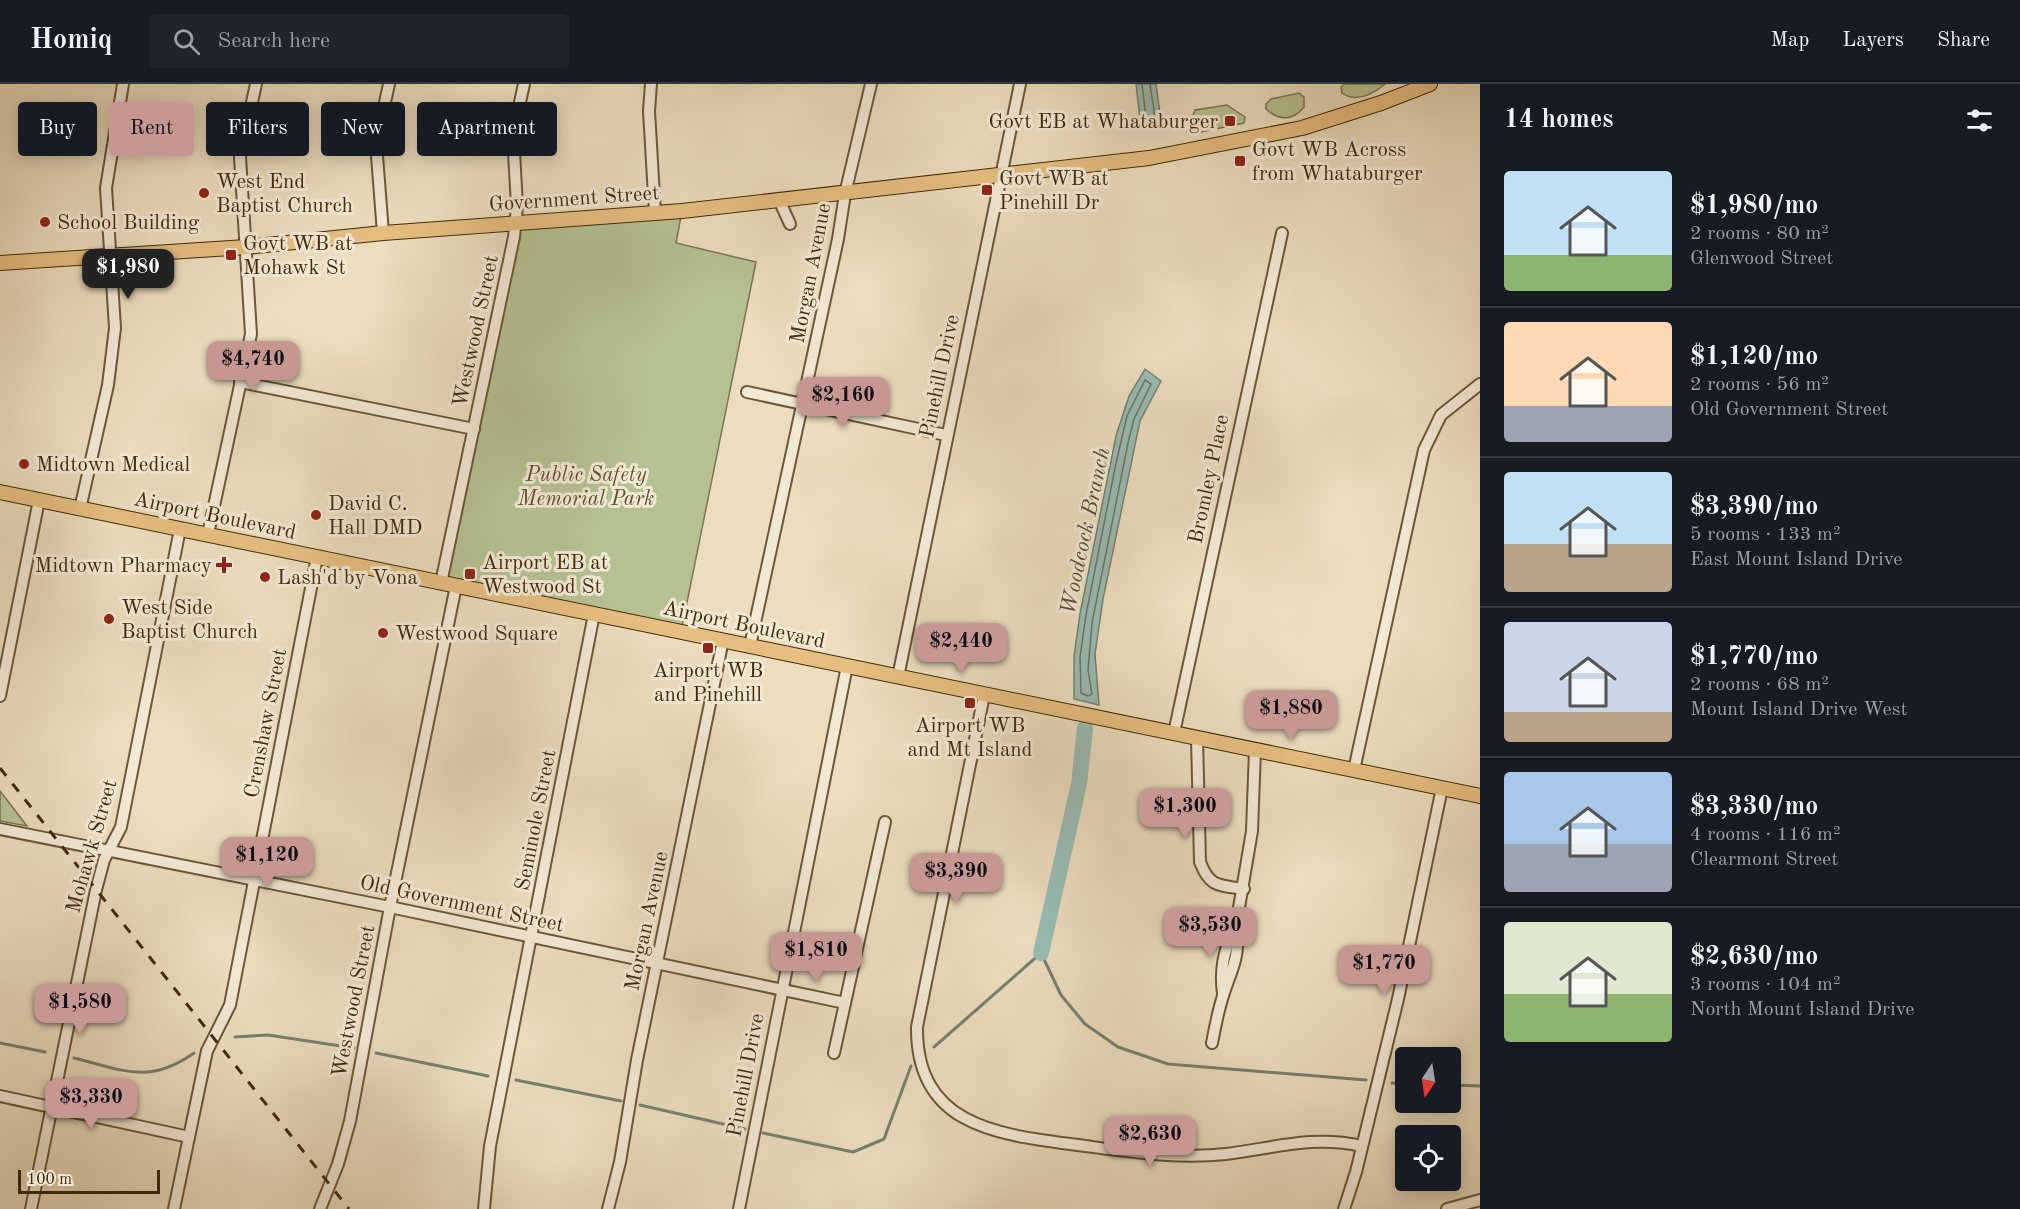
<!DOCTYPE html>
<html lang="en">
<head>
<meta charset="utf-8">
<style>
	:root { --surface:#171b24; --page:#20242c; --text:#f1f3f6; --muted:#9ea1a6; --line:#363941; --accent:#c59692 }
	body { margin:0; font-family:"Old Standard TT",serif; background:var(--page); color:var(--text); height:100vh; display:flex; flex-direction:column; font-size:22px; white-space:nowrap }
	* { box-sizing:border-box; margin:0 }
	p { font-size:20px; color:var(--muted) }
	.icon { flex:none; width:33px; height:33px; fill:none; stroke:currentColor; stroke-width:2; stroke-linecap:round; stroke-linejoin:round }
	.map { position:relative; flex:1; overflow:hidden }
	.side { display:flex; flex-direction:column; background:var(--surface); width:540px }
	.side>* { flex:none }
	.hud { position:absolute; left:18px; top:18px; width:570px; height:54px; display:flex; gap:12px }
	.needle { width:39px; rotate:192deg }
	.controls { position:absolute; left:1395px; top:963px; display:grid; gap:12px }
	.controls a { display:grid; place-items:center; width:66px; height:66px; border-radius:6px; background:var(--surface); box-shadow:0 3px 15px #0003; font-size:30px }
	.scale { position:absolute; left:18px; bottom:15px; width:142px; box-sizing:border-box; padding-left:6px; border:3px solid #3f2b0c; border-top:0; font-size:16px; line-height:21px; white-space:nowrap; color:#3f2b0c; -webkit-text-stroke:4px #f2e9d5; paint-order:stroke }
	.price { position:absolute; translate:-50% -51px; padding:0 14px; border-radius:12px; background:var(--accent); color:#111; font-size:20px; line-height:39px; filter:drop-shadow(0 2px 3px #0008) }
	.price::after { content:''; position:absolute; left:50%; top:36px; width:18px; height:14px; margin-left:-9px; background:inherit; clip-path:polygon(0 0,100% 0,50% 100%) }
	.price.selected { background:#222; color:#fff }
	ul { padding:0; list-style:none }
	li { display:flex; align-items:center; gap:18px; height:150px; padding:0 24px }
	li+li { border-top:2px solid var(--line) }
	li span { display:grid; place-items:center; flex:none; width:168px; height:120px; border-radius:6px; color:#555 }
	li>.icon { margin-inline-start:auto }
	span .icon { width:72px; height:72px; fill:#fffc; stroke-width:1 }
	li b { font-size:26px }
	h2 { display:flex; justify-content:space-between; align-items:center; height:72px; padding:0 24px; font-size:26px }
	.chip { padding:0 21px; border-radius:6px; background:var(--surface); box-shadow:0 3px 15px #0003; font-size:21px; line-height:54px }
	.chip.selected { background:var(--accent); color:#111 }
	header { display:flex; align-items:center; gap:36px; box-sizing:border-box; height:84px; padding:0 30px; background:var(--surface); border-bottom:2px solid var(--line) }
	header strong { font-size:28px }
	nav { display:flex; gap:33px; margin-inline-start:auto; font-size:21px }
	.search { width:420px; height:54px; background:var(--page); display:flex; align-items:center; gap:15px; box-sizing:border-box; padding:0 21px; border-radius:6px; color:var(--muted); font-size:22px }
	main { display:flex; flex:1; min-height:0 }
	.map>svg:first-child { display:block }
	.green { fill:#b6c192; stroke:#7a764f; stroke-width:1.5 }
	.water { fill:#98bbb3; stroke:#748170; stroke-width:1.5 }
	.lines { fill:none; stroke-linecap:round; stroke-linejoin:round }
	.shore { stroke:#6c7360; stroke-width:1.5 }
	.stream { stroke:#748170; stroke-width:3 }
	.river { stroke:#98bbb3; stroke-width:16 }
	.minor-casing { stroke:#6a5838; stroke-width:14 }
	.major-casing { stroke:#3f2b0c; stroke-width:16 }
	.minor { stroke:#f2e9d5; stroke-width:10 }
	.major { stroke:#e6be7f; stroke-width:14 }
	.rail { stroke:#3f2b0c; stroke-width:3; stroke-dasharray:10 10; stroke-linecap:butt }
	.poi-dot { fill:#8f2418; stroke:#f2e9d5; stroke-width:2 }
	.labels { text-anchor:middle; stroke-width:6; stroke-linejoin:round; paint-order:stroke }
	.poi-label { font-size:21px; fill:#3f2b0c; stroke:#f2e9d5; text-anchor:start }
	.street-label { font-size:21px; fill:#3f2b0c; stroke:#f2e9d5 }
	.park-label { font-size:21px; font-style:italic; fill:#5d502e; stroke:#f2e9d5 }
	.water-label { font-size:22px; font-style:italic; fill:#554f36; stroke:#f2e9d5 }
</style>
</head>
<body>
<header>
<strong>Homiq</strong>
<div class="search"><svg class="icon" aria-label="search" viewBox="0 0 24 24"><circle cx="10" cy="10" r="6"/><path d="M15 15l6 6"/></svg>Search here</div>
<nav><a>Map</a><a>Layers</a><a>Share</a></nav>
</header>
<main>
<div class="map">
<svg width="1480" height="1125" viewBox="0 0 1480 1125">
	<rect width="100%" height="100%" fill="#ebddbe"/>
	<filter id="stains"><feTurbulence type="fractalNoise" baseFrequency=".00333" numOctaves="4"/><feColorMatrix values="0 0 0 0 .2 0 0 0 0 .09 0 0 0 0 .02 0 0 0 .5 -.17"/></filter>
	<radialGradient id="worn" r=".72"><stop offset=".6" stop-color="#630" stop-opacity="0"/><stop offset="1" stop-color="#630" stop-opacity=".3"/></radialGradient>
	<g class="green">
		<path d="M 1344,0 L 1385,0 C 1373,10 1356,19 1342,9 L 1341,3 Z"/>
		<path d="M 1299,9 L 1304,13 L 1304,23 C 1293,37 1279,37 1266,25 L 1266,20 L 1271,15 Z"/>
		<polygon points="1227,21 1245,33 1244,39 1191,50 1187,48 1195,26"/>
		<polygon points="682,127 676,159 756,178 681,548 441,499 515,139"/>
		<polygon points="0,707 27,742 0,737"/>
	</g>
	<g class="water">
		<polygon points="1136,0 1156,0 1160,30 1166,40 1141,44"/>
		<polygon points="1145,285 1161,297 1140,337 1103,515 1095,570 1099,621 1074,615 1074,572 1080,530 1116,352 1129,312"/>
	</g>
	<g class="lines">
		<g class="shore">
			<polyline points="1142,0 1146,34 1149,36 1155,33 1150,0"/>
			<polygon points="1145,296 1151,300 1134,335 1128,359 1092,539 1088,586 1092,610 1088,612 1081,609 1080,573 1086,531 1116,379 1127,332"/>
		</g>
		<g class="stream">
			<polyline points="235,953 268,951 354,964"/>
			<polyline points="0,959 45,968"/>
			<polyline points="934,963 1041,869 1061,911 1085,940 1118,963 1168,980 1366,996"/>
			<polyline points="376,969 488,992"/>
			<path d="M 74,974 C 123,986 149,1001 194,969"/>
			<polyline points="516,996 621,1017"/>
			<polyline points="1392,999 1406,1000"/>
			<polyline points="1450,1001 1480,1002"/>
			<polyline points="640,1021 745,1045"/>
			<polyline points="763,1049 853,1068 884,1055 911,982"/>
		</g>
		<polyline class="river" points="1041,869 1079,700 1085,644"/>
		<defs>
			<g id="minor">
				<polyline points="651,0 649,27 655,129"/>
				<polyline points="780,118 790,140"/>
				<polyline points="383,149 376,59 389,0"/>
				<polyline points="240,298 474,345"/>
				<polyline points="747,308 946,351"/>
				<polyline points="80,425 108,301 115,244 106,104 123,0"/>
				<polyline points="208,450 251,250 240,73 256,0"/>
				<polyline points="441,499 514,153 517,122 513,50 524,0"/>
				<polyline points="750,562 838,155 845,110 871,0"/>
				<polyline points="898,593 1020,0"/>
				<path d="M 984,611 L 917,943 C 916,1047 1006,1051 1085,1062 C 1131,1068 1180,1075 1226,1070 C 1275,1064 1312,1051 1362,1062"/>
				<polyline points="0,612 39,416"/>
				<polyline points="1174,649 1282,149"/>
				<path d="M 1197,654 L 1200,778 C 1210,804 1219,801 1244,805"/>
				<polyline points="1354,686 1424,366 1441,331 1480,300"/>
				<polyline points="0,745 390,823 845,919"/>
				<path d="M 1223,909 C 1220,889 1223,864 1235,847"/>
				<path d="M 1212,959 C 1215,943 1218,927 1223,912 C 1229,891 1242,870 1235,847 L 1252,747 L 1255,666"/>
				<polyline points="834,969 885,738"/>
				<polyline points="0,1012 189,1053"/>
				<polyline points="31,1125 96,806 104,776 121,743 180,445"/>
				<polyline points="174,1125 207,967 230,921 317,473"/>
				<polyline points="320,1125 338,1080 350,1037 390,823 456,502"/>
				<polyline points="484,1125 490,1062 594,530"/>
				<polyline points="608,1125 620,1078 637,976 723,556"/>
				<polyline points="739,1125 847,582"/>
				<polyline points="1344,1125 1356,1088 1398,915 1442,704"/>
				<polyline points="1447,1125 1480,1116"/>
			</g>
			<g id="major">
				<polyline points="0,179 246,163 383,149 682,127 1149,74 1302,44 1381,19 1430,0"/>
				<polyline points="0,408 1480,712"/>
			</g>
		</defs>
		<use href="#minor" class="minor-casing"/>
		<use href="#major" class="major-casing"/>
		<use href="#minor" class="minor"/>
		<use href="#major" class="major"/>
		<polyline class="rail" points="0,684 349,1125"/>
	</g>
	<g class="poi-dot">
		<rect x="1224" y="31" width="12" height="12" rx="3"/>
		<rect x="1234" y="71" width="12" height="12" rx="3"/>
		<rect x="981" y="100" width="12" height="12" rx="3"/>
		<circle cx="204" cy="109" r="6"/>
		<circle cx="45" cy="138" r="6"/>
		<rect x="225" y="165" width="12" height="12" rx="3"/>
		<circle cx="24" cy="380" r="6"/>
		<circle cx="316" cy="431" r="6"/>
		<path d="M221 472h6v6h6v6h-6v6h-6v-6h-6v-6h6z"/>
		<rect x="464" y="484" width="12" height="12" rx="3"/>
		<circle cx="265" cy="493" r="6"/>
		<circle cx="109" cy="535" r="6"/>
		<circle cx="383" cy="549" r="6"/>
		<rect x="702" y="558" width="12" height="12" rx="3"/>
		<rect x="964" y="613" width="12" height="12" rx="3"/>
	</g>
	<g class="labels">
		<g class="poi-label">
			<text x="1218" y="44" text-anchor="end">Govt EB at Whataburger</text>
			<text x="1252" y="72">Govt WB Across<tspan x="1252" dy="24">from Whataburger</tspan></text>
			<text x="999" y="101">Govt WB at<tspan x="999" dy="24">Pinehill Dr</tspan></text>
			<text x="216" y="104">West End<tspan x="216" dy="24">Baptist Church</tspan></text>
			<text x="57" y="145">School Building</text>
			<text x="243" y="166">Govt WB at<tspan x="243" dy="24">Mohawk St</tspan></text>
			<text x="36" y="387">Midtown Medical</text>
			<text x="328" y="426">David C.<tspan x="328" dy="24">Hall DMD</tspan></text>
			<text x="482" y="485">Airport EB at<tspan x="482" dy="24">Westwood St</tspan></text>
			<text x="212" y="488" text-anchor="end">Midtown Pharmacy</text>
			<text x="277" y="500">Lash'd by Vona</text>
			<text x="121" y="530">West Side<tspan x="121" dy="24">Baptist Church</tspan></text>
			<text x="395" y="556">Westwood Square</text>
			<text x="708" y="593" text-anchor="middle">Airport WB<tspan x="708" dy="24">and Pinehill</tspan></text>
			<text x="970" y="648" text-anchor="middle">Airport WB<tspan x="970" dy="24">and Mt Island</tspan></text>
		</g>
		<g class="street-label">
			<text transform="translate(574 114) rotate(-4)" y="7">Government Street</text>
			<text transform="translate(810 189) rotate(-79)" y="7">Morgan Avenue</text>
			<text transform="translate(475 247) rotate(-78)" y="7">Westwood Street</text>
			<text transform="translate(939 292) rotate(-78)" y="7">Pinehill Drive</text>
			<text transform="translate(1208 395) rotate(-78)" y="7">Bromley Place</text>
			<text transform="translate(215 431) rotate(12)" y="7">Airport Boulevard</text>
			<text transform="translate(744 540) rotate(12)" y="7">Airport Boulevard</text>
			<text transform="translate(265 639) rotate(-79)" y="7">Crenshaw Street</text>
			<text transform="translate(535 736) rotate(-79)" y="7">Seminole Street</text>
			<text transform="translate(91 762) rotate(-74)" y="7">Mohawk Street</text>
			<text transform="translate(462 819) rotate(12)" y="7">Old Government Street</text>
			<text transform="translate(646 837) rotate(-78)" y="7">Morgan Avenue</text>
			<text transform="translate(353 917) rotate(-79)" y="7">Westwood Street</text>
			<text transform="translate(745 991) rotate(-79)" y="7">Pinehill Drive</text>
		</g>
		<g class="park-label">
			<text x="586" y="397">Public Safety<tspan x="586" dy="24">Memorial Park</tspan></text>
		</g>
		<g class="water-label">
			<text transform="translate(1084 447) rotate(-78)" y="8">Woodcock Branch</text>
		</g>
	</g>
	<rect width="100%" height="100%" filter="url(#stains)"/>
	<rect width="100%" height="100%" fill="url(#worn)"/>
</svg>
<div class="controls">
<a><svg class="needle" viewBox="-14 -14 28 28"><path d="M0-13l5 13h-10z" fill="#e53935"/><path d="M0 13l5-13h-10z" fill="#9ea1a6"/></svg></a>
<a><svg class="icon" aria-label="locate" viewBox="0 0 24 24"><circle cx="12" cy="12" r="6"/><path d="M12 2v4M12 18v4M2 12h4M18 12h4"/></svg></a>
</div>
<div class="scale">100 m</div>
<b class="price selected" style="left:128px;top:216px">$1,980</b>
<b class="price" style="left:253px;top:308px">$4,740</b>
<b class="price" style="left:843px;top:344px">$2,160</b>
<b class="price" style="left:961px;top:590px">$2,440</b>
<b class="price" style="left:1291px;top:657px">$1,880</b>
<b class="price" style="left:1185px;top:755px">$1,300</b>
<b class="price" style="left:267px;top:804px">$1,120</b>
<b class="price" style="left:956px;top:820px">$3,390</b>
<b class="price" style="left:1210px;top:874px">$3,530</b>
<b class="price" style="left:816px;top:899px">$1,810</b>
<b class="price" style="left:1384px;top:912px">$1,770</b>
<b class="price" style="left:80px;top:951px">$1,580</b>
<b class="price" style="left:91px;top:1046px">$3,330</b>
<b class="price" style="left:1150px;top:1083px">$2,630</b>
<div class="hud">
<a class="chip">Buy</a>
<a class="chip selected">Rent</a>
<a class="chip">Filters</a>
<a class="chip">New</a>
<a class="chip">Apartment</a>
</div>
</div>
<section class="side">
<h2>14 homes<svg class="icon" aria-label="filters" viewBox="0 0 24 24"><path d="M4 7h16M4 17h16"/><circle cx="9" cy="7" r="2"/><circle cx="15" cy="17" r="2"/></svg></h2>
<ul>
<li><span style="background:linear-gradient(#bfe0f5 70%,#8fb573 0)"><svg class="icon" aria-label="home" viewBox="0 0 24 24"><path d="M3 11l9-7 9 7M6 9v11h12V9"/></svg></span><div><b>$1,980/mo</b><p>2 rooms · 80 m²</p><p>Glenwood Street</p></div></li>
<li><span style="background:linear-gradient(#ffd9b3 70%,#9aa5b1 0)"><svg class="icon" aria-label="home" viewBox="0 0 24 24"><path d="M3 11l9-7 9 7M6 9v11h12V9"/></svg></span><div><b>$1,120/mo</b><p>2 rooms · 56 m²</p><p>Old Government Street</p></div></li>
<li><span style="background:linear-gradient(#bfe0f5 60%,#b9a48a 0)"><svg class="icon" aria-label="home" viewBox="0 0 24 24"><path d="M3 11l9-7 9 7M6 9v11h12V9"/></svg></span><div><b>$3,390/mo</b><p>5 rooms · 133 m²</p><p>East Mount Island Drive</p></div></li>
<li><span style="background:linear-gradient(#c9d6e8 75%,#b9a48a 0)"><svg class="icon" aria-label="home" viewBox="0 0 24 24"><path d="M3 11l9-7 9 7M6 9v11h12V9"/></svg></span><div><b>$1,770/mo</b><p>2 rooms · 68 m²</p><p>Mount Island Drive West</p></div></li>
<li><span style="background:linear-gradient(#a9c7e8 60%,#9aa5b1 0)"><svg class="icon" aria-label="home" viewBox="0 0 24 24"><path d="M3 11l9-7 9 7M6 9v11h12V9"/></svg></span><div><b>$3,330/mo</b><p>4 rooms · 116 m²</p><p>Clearmont Street</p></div></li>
<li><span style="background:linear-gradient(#dfe7d0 60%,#8fb573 0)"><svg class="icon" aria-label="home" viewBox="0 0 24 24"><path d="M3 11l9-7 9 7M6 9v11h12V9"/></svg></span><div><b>$2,630/mo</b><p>3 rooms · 104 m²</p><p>North Mount Island Drive</p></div></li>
</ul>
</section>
</main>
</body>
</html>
